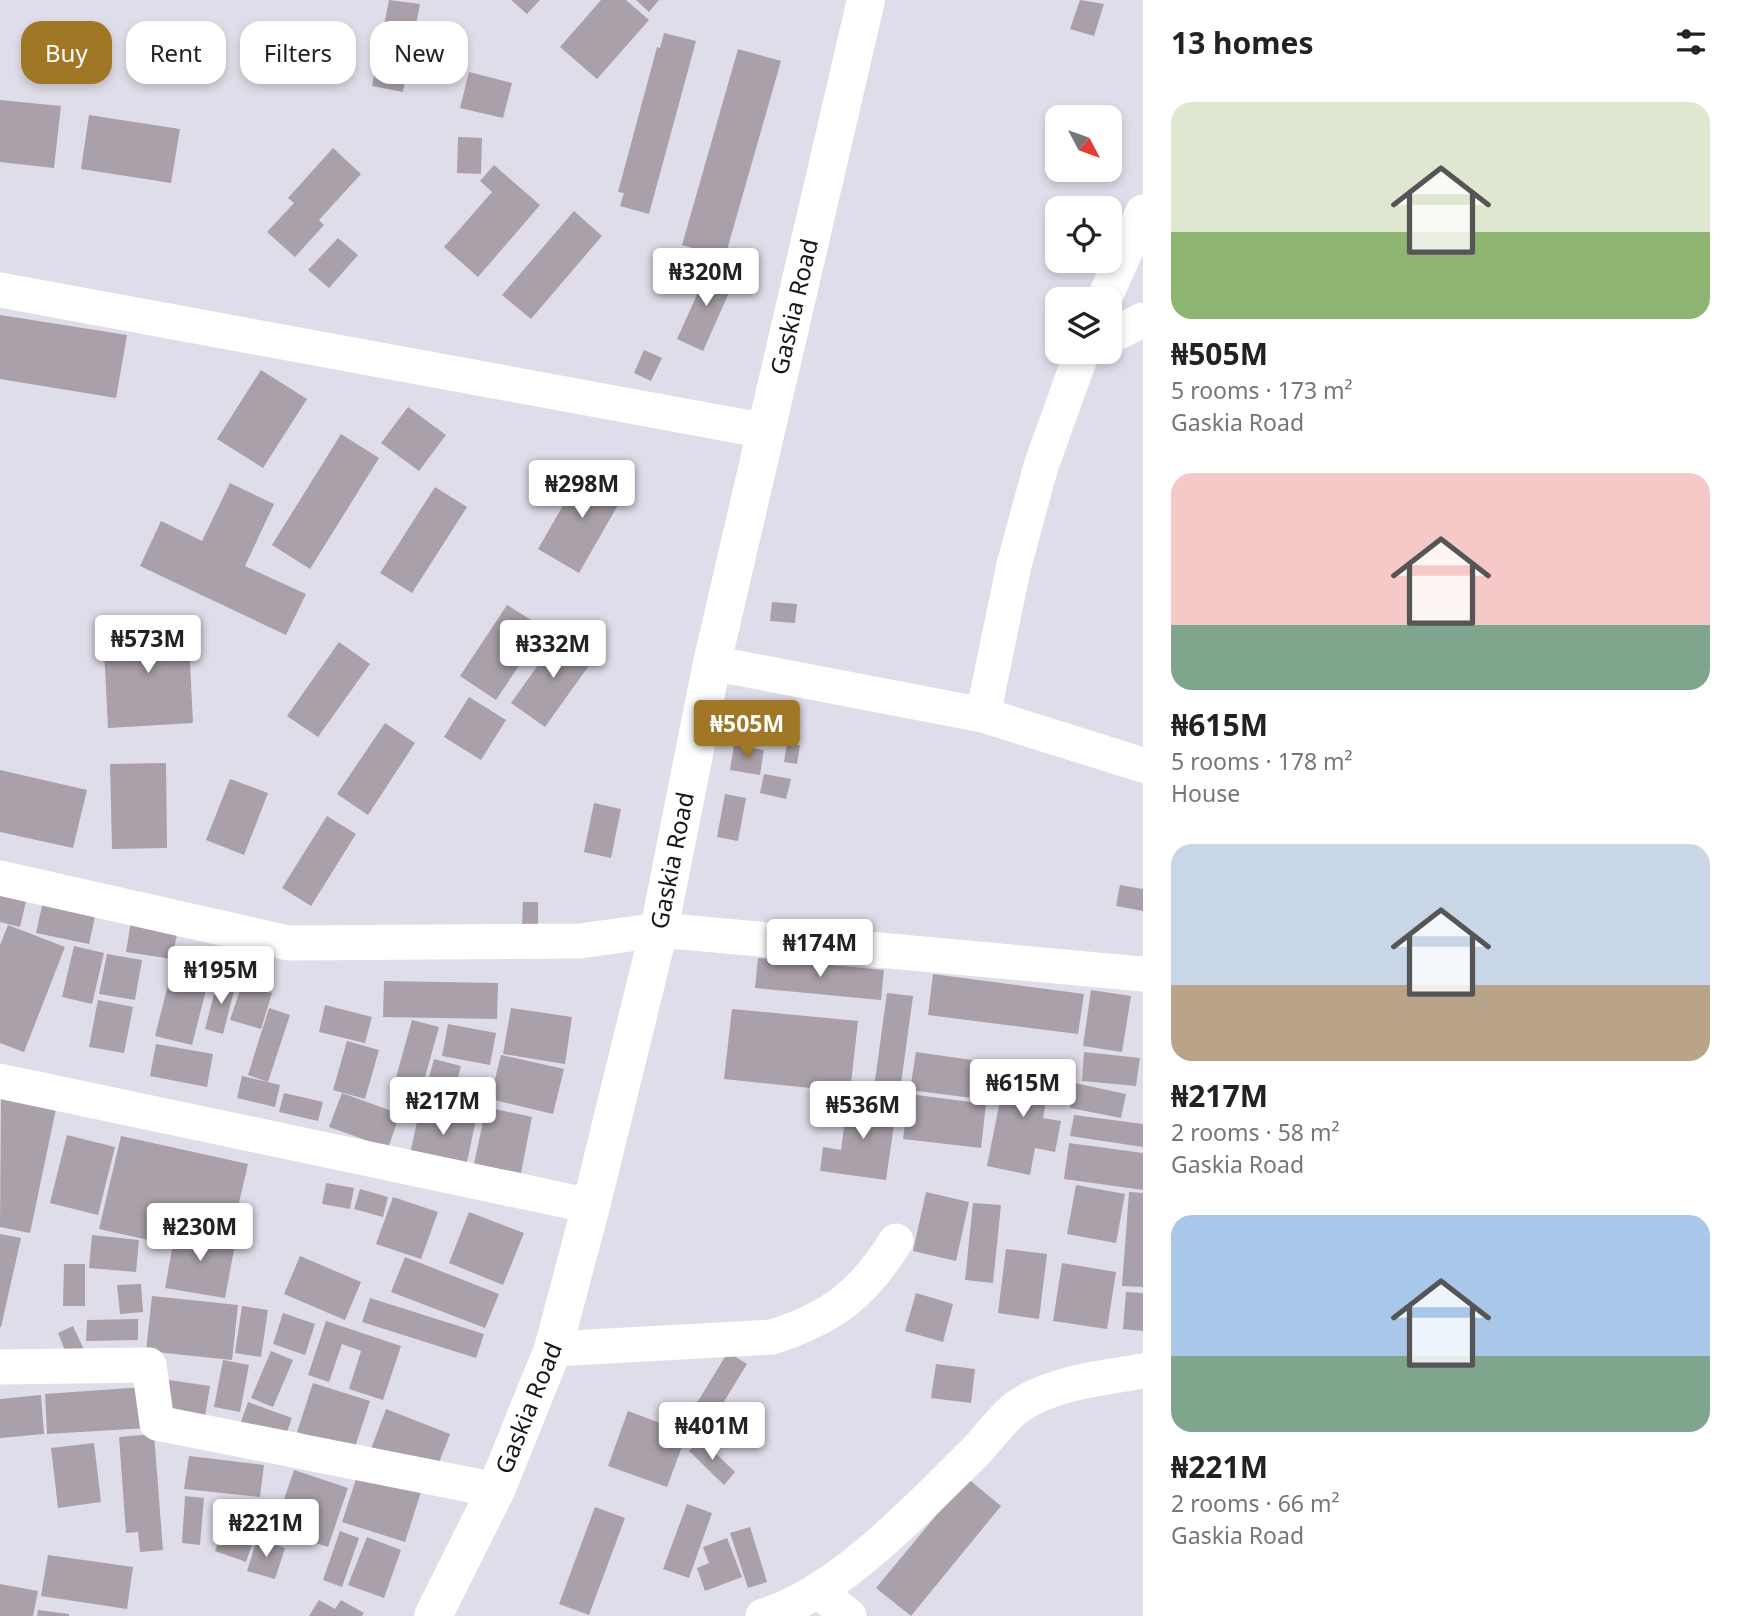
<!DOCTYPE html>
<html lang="en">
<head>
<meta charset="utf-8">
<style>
	:root { --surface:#fff; --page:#f2f2f2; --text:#222; --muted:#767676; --accent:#9f7725 }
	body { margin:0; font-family:"Noto Sans",sans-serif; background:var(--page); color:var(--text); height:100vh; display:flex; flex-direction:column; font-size:26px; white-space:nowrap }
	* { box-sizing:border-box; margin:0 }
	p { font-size:23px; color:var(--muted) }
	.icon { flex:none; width:38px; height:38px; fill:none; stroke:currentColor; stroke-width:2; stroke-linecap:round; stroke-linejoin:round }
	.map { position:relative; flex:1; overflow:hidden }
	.details { display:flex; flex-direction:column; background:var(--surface); width:595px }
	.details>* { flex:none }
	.hud { position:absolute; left:21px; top:21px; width:665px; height:63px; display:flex; gap:14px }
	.needle { width:46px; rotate:131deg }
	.buttons { position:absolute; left:1045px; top:105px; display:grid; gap:14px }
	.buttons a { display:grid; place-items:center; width:77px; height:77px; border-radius:14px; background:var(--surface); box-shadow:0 4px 10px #0003; font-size:35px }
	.price { position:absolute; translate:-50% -60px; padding:0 16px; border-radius:7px; background:#fff; color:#222; font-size:23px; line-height:46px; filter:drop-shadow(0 2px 4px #0008) }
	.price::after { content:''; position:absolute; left:50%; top:42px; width:21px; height:16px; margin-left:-10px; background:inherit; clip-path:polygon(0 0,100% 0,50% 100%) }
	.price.active { background:var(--accent); color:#fff }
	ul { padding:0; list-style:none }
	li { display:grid; align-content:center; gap:14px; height:371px; padding:0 28px }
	li span { display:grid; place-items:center; height:217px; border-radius:21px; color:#555 }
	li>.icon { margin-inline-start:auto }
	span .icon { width:126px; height:126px; fill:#fffc; stroke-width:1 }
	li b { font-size:30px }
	h2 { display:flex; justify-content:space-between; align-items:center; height:84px; padding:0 28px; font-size:30px }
	.pill { padding:0 24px; border-radius:21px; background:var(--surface); box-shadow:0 4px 10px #0003; font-size:24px; line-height:63px }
	.pill.active { background:var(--accent); color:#fff }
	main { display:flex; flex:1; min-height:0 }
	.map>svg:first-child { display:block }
	.building { fill:#a9a0a9 }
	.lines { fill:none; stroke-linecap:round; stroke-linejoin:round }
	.street { stroke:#fff; stroke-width:35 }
	.secondary { stroke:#fff; stroke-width:38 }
	.labels { text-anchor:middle; stroke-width:5; stroke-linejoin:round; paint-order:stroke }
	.street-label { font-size:24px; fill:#17161a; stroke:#fff }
</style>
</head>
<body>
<main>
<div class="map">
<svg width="1143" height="1616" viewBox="0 0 1143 1616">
	<rect width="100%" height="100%" fill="#e0ddea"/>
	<g class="building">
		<polygon points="389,0 420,4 403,92 372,86"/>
		<polygon points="511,0 540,0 527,14"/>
		<polygon points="601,0 626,0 649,20 597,79 560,47"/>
		<polygon points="636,0 659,0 649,12"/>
		<polygon points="1080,0 1104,4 1094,36 1070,29"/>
		<polygon points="664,33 696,41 649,214 620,206 624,193 618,192 657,47 660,48"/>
		<polygon points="738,49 781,61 725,257 682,245"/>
		<polygon points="469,72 512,83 503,118 460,108"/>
		<polygon points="0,100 61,106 54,168 0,162"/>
		<polygon points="89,115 180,129 171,183 81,169"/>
		<polygon points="458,137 482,138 481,174 457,173"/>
		<polygon points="333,148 361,174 319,220 324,225 295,257 267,232 294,203 288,198"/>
		<polygon points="494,165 540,205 478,277 444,247 492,192 480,181"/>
		<polygon points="574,211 602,236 531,319 502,295"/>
		<polygon points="338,238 358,255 329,288 308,270"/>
		<polygon points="710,266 736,277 703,351 677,339"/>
		<polygon points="0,315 127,335 116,398 0,379"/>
		<polygon points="644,350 662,358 651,381 634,373"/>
		<polygon points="261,370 307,399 263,468 217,439"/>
		<polygon points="408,407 446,435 419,471 381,443"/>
		<polygon points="341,434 379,458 310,569 272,545"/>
		<polygon points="585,467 626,491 579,573 538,549"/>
		<polygon points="230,483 274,504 245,566 306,594 286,635 140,566 161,521 202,541"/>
		<polygon points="435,487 467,507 412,593 380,573"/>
		<polygon points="772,602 797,604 795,623 770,621"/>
		<polygon points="507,605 544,628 496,700 460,676"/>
		<polygon points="188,622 193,723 108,728 103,628"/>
		<polygon points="561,633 595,657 545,727 511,703"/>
		<polygon points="339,642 370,664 318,737 287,716"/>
		<polygon points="469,697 506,720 481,760 444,737"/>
		<polygon points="385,723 415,743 368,815 337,794"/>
		<polygon points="787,743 800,745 797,764 784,762"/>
		<polygon points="734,745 764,750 760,775 730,770"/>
		<polygon points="166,763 167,848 112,849 110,764"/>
		<polygon points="0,770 87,790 73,848 0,832"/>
		<polygon points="764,774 791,779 786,799 760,793"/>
		<polygon points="230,779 268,793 244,855 206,840"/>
		<polygon points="725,794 746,798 738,841 717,837"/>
		<polygon points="594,803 621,809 611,858 584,852"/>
		<polygon points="327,816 356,834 311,906 282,888"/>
		<polygon points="1120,885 1143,889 1143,911 1116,906"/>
		<polygon points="0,890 27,897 20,927 0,922"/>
		<polygon points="43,901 96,912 89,944 36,933"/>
		<polygon points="523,902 538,902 538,926 522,926"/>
		<polygon points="131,921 178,929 172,959 126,952"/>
		<polygon points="8,925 65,947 24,1052 0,1043 0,945"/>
		<polygon points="74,946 104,953 92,1004 62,997"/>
		<polygon points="107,954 142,960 135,1000 99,994"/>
		<polygon points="758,958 884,970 881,1000 755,988"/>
		<polygon points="173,965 210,974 192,1045 155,1036"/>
		<polygon points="933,974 1084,994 1078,1034 928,1015"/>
		<polygon points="218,979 236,983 223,1034 205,1029"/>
		<polygon points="384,981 498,983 497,1019 383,1017"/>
		<polygon points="242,984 272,993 261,1029 230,1020"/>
		<polygon points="1091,990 1131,996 1122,1052 1083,1046"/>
		<polygon points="887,993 913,996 899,1098 873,1095"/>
		<polygon points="98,1000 133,1007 124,1053 89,1047"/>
		<polygon points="325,1005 372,1017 365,1043 319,1032"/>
		<polygon points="269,1008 290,1015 268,1082 248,1075"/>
		<polygon points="511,1008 572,1017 565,1064 503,1054"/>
		<polygon points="732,1009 858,1021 850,1092 724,1079"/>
		<polygon points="412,1020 439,1027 417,1106 390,1099"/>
		<polygon points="448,1024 496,1033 490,1065 442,1056"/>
		<polygon points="347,1041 379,1050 365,1099 333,1090"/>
		<polygon points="156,1044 213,1054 207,1087 150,1076"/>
		<polygon points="916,1052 993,1063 988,1100 910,1090"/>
		<polygon points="1084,1052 1140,1058 1136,1086 1082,1081"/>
		<polygon points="501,1055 564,1069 553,1114 490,1099"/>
		<polygon points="434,1059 461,1066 452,1100 425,1092"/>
		<polygon points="1008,1060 1052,1069 1043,1118 1061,1121 1055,1152 1035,1148 1030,1175 987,1166"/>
		<polygon points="242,1076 280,1085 275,1107 237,1098"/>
		<polygon points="1075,1083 1126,1094 1121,1118 1070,1108"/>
		<polygon points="1,1093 57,1104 30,1233 0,1227"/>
		<polygon points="284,1093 323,1102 318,1121 279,1112"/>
		<polygon points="342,1093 400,1114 388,1148 329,1127"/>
		<polygon points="909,1094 986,1104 981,1148 903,1139"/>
		<polygon points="848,1097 897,1104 886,1180 820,1171 823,1147 841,1150"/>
		<polygon points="421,1103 477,1115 465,1171 409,1159"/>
		<polygon points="486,1107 532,1117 521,1173 474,1164"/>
		<polygon points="1074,1115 1143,1124 1143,1147 1070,1136"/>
		<polygon points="67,1135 115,1147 98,1215 50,1203"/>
		<polygon points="121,1136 248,1164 232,1233 176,1221 171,1245 99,1229"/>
		<polygon points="1069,1143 1143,1153 1143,1190 1064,1179"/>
		<polygon points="326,1183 354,1188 350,1209 322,1204"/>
		<polygon points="1076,1185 1125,1194 1116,1243 1067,1234"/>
		<polygon points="360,1189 388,1197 383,1217 354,1209"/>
		<polygon points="926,1192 969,1202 956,1261 913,1251"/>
		<polygon points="1129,1192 1143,1193 1143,1287 1122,1286"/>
		<polygon points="393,1197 438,1212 421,1259 376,1244"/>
		<polygon points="973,1203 1001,1205 993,1283 965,1280"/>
		<polygon points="469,1212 524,1233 503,1285 449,1263"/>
		<polygon points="176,1228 236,1239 225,1298 165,1288"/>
		<polygon points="0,1234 21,1238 1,1327 0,1327"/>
		<polygon points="92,1235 139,1240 136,1272 89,1268"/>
		<polygon points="1006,1249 1047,1254 1039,1319 998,1313"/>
		<polygon points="300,1256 361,1282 345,1320 284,1294"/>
		<polygon points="405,1257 499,1294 485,1328 391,1292"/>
		<polygon points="1062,1263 1116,1272 1107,1329 1053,1321"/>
		<polygon points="64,1264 85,1264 85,1306 63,1306"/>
		<polygon points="141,1284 143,1312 120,1314 117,1285"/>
		<polygon points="1126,1292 1143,1293 1143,1331 1123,1329"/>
		<polygon points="916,1293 953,1304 943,1342 905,1331"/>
		<polygon points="152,1296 238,1305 232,1360 146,1351"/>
		<polygon points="370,1298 484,1334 476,1358 362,1322"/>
		<polygon points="242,1306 268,1310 261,1357 235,1353"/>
		<polygon points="283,1313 315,1324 305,1355 273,1344"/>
		<polygon points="138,1319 138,1340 86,1341 87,1320"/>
		<polygon points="326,1321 401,1346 383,1400 349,1389 361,1351 342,1344 329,1382 308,1375"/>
		<polygon points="73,1326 85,1352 68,1358 58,1333"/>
		<polygon points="271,1351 293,1360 273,1407 251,1398"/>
		<polygon points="728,1352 747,1364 703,1436 684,1424"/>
		<polygon points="223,1360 249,1365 240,1412 214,1407"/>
		<polygon points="936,1364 975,1369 971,1403 931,1398"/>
		<polygon points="169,1380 210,1386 205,1416 164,1410"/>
		<polygon points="313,1383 370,1401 354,1450 297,1432"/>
		<polygon points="145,1387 147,1428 47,1434 45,1394"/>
		<polygon points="41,1395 44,1434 0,1438 0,1399"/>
		<polygon points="248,1402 292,1418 282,1445 238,1430"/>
		<polygon points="386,1409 450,1434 435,1473 371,1449"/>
		<polygon points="628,1411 687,1433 667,1487 608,1466"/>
		<polygon points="154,1434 163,1550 140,1552 138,1532 126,1533 119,1437"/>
		<polygon points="701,1439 735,1472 724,1485 689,1451"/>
		<polygon points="94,1443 101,1502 58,1508 51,1448"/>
		<polygon points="189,1456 264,1465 260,1497 184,1489"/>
		<polygon points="294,1470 348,1488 328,1547 274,1529"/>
		<polygon points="358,1473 421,1492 405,1542 342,1522"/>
		<polygon points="967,1478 1001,1506 911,1616 876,1588"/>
		<polygon points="185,1496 204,1498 200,1545 182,1543"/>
		<polygon points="687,1504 712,1513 689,1578 663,1569"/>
		<polygon points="595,1507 625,1518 589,1615 559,1604"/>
		<polygon points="226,1519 257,1530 246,1562 215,1551"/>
		<polygon points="750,1527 767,1582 748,1588 730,1533"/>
		<polygon points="340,1531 359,1538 342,1587 323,1580"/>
		<polygon points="367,1537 401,1550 384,1598 348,1585"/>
		<polygon points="727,1538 742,1577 705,1591 697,1568 709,1563 703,1547"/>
		<polygon points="257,1539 285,1548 275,1579 247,1571"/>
		<polygon points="48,1555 133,1567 127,1609 41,1596"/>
		<polygon points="0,1584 38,1591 33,1616 0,1616"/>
		<polygon points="319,1600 335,1609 341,1600 364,1613 362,1616 309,1616"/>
		<polygon points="38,1610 69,1614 69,1616 37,1616"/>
	</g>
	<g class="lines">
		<g class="street">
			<polyline points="0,290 766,431"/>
			<polyline points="1104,299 1143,212"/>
			<polyline points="1110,336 1143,320"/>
			<polyline points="1082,352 1041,466 1014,565 983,715 1143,765"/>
			<polyline points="712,663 983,715"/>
			<polyline points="0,878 288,943 580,941 659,930 1143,974"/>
			<polyline points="0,1081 591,1206"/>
			<path d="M 553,1349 L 772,1337 C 832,1318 863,1294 896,1241"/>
			<polyline points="0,1367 149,1365 157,1423 496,1490"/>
			<polyline points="818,1591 849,1616"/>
			<path d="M 763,1616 C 838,1595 920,1506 976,1451 C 989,1437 1001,1420 1016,1408 C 1049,1383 1103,1378 1143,1371"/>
		</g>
		<path class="secondary" id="s1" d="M 433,1616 L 496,1490 L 553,1349 L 591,1206 L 659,930 L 712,663 L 866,0"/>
	</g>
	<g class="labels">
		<g class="street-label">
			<text dy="8" stroke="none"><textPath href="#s1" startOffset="1363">Gaskia Road</textPath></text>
			<text dy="8" stroke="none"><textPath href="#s1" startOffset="796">Gaskia Road</textPath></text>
			<text dy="8" stroke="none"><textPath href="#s1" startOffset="229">Gaskia Road</textPath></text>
		</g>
	</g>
</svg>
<div class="buttons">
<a><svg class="needle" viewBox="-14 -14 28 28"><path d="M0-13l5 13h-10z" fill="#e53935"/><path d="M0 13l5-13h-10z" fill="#767676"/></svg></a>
<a><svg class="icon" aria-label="locate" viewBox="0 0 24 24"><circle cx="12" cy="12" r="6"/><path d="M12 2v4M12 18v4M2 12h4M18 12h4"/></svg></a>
<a><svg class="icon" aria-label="layers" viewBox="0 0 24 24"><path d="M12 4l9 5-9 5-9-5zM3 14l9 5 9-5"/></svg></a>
</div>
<b class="price" style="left:706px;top:308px">₦320M</b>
<b class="price" style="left:582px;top:520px">₦298M</b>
<b class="price" style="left:148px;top:675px">₦573M</b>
<b class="price" style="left:553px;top:680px">₦332M</b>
<b class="price active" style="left:747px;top:760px">₦505M</b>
<b class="price" style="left:820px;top:979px">₦174M</b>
<b class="price" style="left:221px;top:1006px">₦195M</b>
<b class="price" style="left:1023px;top:1119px">₦615M</b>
<b class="price" style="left:443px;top:1137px">₦217M</b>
<b class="price" style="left:863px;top:1141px">₦536M</b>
<b class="price" style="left:200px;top:1263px">₦230M</b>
<b class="price" style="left:712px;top:1462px">₦401M</b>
<b class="price" style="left:266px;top:1559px">₦221M</b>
<div class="hud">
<a class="pill active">Buy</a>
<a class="pill">Rent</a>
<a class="pill">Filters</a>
<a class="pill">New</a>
</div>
</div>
<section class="details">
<h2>13 homes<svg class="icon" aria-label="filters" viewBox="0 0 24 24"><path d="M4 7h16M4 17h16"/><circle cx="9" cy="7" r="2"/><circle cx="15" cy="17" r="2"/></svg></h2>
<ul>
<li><span style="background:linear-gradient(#dfe7d0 60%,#8fb573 0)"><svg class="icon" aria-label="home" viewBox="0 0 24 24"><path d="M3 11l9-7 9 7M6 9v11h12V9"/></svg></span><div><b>₦505M</b><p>5 rooms · 173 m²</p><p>Gaskia Road</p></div></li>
<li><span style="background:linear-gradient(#f6c9c9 70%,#7fa58c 0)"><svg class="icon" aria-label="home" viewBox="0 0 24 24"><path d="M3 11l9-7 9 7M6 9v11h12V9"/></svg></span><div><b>₦615M</b><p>5 rooms · 178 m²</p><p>House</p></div></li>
<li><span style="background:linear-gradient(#c9d6e8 65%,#b9a48a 0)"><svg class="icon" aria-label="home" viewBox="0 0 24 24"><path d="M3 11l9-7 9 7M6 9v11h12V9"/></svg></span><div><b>₦217M</b><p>2 rooms · 58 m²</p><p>Gaskia Road</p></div></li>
<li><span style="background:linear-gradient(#a9c7e8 65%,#7fa58c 0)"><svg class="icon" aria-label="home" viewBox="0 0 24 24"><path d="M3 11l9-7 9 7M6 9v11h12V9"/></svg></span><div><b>₦221M</b><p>2 rooms · 66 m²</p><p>Gaskia Road</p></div></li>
</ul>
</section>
</main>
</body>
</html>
